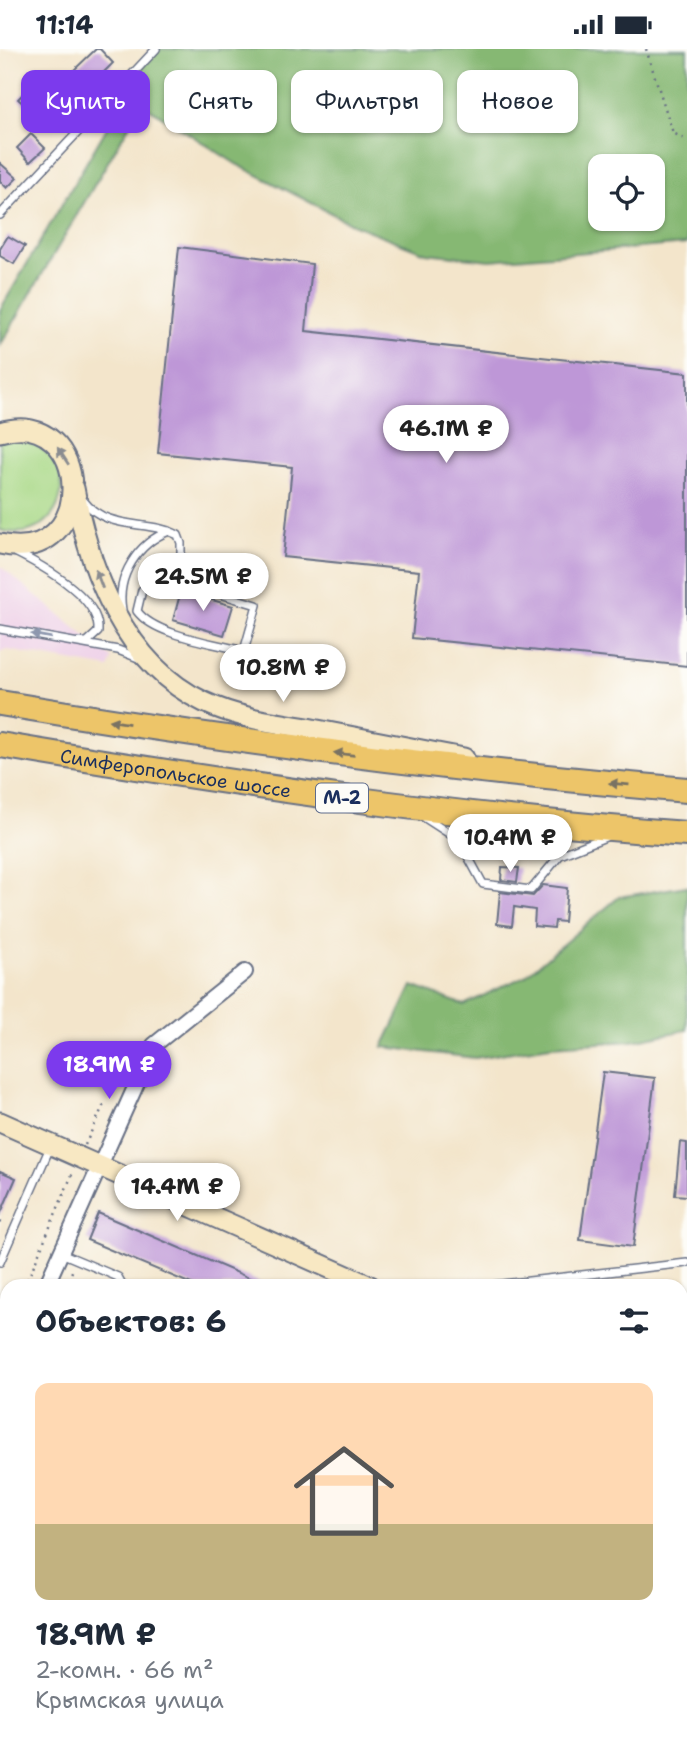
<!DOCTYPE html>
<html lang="ru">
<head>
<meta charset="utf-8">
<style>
	:root { --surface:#fff; --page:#f2f2f3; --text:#1f2937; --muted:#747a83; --accent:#7c3aed }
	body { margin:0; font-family:"Shantell Sans",sans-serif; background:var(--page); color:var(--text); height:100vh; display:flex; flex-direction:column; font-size:26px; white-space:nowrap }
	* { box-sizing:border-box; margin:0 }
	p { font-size:23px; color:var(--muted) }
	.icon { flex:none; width:38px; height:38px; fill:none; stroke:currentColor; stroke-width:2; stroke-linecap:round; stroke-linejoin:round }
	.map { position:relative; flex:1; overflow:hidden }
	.side { position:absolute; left:0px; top:1230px; width:688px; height:471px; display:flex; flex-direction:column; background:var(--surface); border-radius:21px 21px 0 0; box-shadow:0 2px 5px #0004 }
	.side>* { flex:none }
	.banner { position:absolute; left:21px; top:21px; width:646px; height:63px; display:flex; gap:14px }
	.fabs { position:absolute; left:588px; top:105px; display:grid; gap:14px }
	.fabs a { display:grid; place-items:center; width:77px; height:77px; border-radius:14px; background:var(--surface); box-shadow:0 2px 5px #0004; font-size:35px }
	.price { position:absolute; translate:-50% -60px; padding:0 16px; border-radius:24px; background:#fff; color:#222; font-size:23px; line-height:46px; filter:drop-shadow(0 2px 4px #0008) }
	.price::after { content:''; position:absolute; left:50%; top:42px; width:21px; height:16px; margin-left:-10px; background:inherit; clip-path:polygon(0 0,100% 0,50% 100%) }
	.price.selected { background:var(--accent); color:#fff }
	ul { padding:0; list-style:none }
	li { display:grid; align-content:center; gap:14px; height:371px; padding:0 35px }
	li span { display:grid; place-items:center; height:217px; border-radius:14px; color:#555 }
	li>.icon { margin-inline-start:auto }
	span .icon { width:126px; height:126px; fill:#fffc; stroke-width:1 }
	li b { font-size:30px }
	h2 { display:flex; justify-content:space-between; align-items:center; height:84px; padding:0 35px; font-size:30px }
	.tag { padding:0 24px; border-radius:14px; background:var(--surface); box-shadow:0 2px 5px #0004; font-size:24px; line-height:63px }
	.tag.selected { background:var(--accent); color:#fff }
	.status { display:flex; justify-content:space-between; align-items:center; height:49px; padding:0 35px; background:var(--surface); direction:ltr }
	.status svg { height:19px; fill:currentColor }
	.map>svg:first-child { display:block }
	.built { fill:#eed0e8 }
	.green { fill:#a8d886; stroke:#628472; stroke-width:2 }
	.forest { fill:#86b873; stroke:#507468; stroke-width:2; fill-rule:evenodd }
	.building { fill:#be97d7 }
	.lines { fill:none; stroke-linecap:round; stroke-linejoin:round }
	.lane-casing { stroke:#676f84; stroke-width:10 }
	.street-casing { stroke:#676f84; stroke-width:18 }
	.secondary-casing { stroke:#676f84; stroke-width:23 }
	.highway-casing { stroke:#676f84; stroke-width:28 }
	.path { stroke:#676f84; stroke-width:2.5; stroke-dasharray:2 5; stroke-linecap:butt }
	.lane { stroke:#fff; stroke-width:7 }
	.street { stroke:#fff; stroke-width:14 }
	.secondary { stroke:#f8e8c3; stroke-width:19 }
	.highway { stroke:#edc569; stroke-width:24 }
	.oneway { fill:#8a8c90 }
	.oneway2 { fill:#8d97ae }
	.oneway3 { fill:#797263 }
	.labels { text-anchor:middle; stroke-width:5; stroke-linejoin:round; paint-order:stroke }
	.shield { fill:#fdfcf7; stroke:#5f6c8c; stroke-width:2 }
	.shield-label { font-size:18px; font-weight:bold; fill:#1b2f5e }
	.street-label { font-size:19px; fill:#1b2f5e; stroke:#fdfcf7 }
</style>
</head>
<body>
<div class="status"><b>11:14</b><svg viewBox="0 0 49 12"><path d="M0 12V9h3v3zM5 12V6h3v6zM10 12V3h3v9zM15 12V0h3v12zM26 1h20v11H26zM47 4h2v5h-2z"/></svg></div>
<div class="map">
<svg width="687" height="1700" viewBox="0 0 687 1700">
	<rect width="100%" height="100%" fill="#fdfcf7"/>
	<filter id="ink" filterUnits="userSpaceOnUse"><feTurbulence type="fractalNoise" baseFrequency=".0143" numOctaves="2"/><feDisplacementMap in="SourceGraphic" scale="14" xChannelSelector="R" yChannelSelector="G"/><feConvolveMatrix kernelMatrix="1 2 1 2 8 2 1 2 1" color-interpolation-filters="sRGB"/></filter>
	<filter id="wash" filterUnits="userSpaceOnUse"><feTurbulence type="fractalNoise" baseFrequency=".00686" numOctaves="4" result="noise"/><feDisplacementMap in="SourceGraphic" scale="28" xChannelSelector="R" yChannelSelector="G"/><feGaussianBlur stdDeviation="1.57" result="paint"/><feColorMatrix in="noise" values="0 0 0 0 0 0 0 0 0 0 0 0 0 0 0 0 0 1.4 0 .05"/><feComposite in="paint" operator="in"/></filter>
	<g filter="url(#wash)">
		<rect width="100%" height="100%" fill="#f3e5cb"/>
		<polygon class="built" points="0,517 112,609 109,619 8,601 0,603"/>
		<path class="green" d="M 9,389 C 92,396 67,501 0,481 L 0,392 Z"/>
		<g class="forest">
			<path d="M 159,0 L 687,0 L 687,195 L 490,211 L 426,204 L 352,175 L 236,115 L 146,57 L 136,23 ZM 600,117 L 653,117 L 653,170 L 600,170 Z"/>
			<polygon points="131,44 137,49 139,60 0,297 0,261 126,46"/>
			<polygon points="687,837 687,981 632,992 550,997 475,1009 383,998 412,937 464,956 525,927 619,848"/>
			<polygon points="326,1694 566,1694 564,1700 325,1700"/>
		</g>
		<g id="blocks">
			<g class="building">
				<polygon points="96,0 100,0 113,14 90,37 74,21"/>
				<polygon points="28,40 35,47 26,57 18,50"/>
				<polygon points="83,43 93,53 75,72 65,62"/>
				<polygon points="31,85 45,99 30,113 17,99"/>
				<polygon points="0,114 17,129 7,139 0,132"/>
				<polygon points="8,187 25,197 14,215 0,207 0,200"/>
				<polygon points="179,198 312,215 306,282 687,324 687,617 412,589 419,522 283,508 292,418 158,404"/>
				<polygon points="181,542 233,557 224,586 173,571"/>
				<polygon points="502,818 519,819 517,833 501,831"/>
				<polygon points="543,836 567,839 564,873 555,872 554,879 534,877 535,861 514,858 512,877 497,875 500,843 533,847"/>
				<polygon points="603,1023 655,1029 633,1198 580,1191"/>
				<polygon points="680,1093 687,1094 687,1147 675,1146"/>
				<polygon points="0,1122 16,1129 0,1166"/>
				<polygon points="98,1164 140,1182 268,1237 196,1237 87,1191"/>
			</g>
		</g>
	</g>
	<g filter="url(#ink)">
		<use href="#blocks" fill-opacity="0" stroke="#676f84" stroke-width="2"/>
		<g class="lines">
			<defs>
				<g id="lane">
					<polyline points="0,166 156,0"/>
					<path d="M 83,451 C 107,483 147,470 178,486 L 181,494 L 181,522"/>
					<path d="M 13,502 C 41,516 101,548 98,583 L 87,593 L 79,593"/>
					<path d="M 181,522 L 207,530 L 220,545 L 257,556 L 244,602 C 215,594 155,587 137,562 L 142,541 L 167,524 Z"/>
					<path d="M 122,561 C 116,527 138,494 169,482"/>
					<polyline points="0,580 118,601 141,610"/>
					<polyline points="425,769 459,791 483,835 531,841 560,806 608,787"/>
					<polyline points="61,1204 118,1228 123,1237"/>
					<polyline points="0,1213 51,1096"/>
					<polyline points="446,1237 493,1236 687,1214"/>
				</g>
				<g id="street">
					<polyline points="46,1237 154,996 245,923"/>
					<polyline points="7,1329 1,1347 7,1355"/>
					<polyline points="0,1485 7,1488"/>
					<polyline points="185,1700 188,1694"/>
				</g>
				<g id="secondary">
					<path d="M 0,383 C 92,355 100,518 0,495"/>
					<path d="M 74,439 C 89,520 124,615 204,653 C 240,670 279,674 318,681 C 366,690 415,700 464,709"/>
					<polyline points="0,1073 370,1237"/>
					<polyline points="681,1409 687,1413"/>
					<polyline points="681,1432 687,1435"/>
					<polyline points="223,1700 226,1694"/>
				</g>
				<g id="highway">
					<path d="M 0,654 C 228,692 456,722 687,741"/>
					<path id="s1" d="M 0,696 C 228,734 456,769 687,785"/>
				</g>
			</defs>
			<use href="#lane" class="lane-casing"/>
			<use href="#street" class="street-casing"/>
			<use href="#secondary" class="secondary-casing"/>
			<use href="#highway" class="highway-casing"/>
			<g class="path">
				<polyline points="646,0 673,84 687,91"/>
				<polyline points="85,1096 105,1053"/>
				<polyline points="0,1173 4,1175"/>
				<polyline points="25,1237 74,1121"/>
				<polyline points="66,1237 73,1220"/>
				<polyline points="0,1297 7,1280"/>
			</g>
			<use href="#lane" class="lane"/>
			<use href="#street" class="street"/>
			<use href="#secondary" class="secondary"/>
			<use href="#highway" class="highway"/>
		</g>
		<defs><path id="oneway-solid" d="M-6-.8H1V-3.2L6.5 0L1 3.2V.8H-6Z" transform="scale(1.75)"/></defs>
		<g class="oneway">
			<use href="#oneway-solid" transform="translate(63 407) rotate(-123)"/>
			<use href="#oneway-solid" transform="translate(99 530) rotate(-111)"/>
		</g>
		<use class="oneway2" href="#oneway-solid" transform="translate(41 587) rotate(-170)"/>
		<g class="oneway3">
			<use href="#oneway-solid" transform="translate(119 673) rotate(-171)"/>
			<use href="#oneway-solid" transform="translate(344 705) rotate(-173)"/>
			<use href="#oneway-solid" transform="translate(619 735) rotate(-175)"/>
		</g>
	</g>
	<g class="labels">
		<rect class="shield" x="316" y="734.5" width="52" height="29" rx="5"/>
		<g class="shield-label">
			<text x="342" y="755">М-2</text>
		</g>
		<g class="street-label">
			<text dy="7" stroke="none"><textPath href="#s1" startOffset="178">Симферопольское шоссе</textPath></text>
		</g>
	</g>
</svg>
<div class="fabs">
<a><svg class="icon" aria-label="locate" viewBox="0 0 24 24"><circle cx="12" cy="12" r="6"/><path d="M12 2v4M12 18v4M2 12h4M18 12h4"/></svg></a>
</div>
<b class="price" style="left:446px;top:416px">46.1M ₽</b>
<b class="price" style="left:203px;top:564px">24.5M ₽</b>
<b class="price" style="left:283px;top:655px">10.8M ₽</b>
<b class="price" style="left:510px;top:825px">10.4M ₽</b>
<b class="price selected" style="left:109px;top:1052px">18.9M ₽</b>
<b class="price" style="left:177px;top:1174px">14.4M ₽</b>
<div class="banner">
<a class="tag selected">Купить</a>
<a class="tag">Снять</a>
<a class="tag">Фильтры</a>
<a class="tag">Новое</a>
</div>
<section class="side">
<h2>Объектов: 6<svg class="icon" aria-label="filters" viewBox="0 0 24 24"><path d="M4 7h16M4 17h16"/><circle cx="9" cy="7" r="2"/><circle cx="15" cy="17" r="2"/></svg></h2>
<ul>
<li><span style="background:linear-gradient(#ffd9b3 65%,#c2b280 0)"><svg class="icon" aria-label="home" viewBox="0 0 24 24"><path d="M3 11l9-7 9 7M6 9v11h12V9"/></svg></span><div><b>18.9M ₽</b><p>2-комн. · 66 m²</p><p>Крымская улица</p></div></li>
</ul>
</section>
</div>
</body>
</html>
